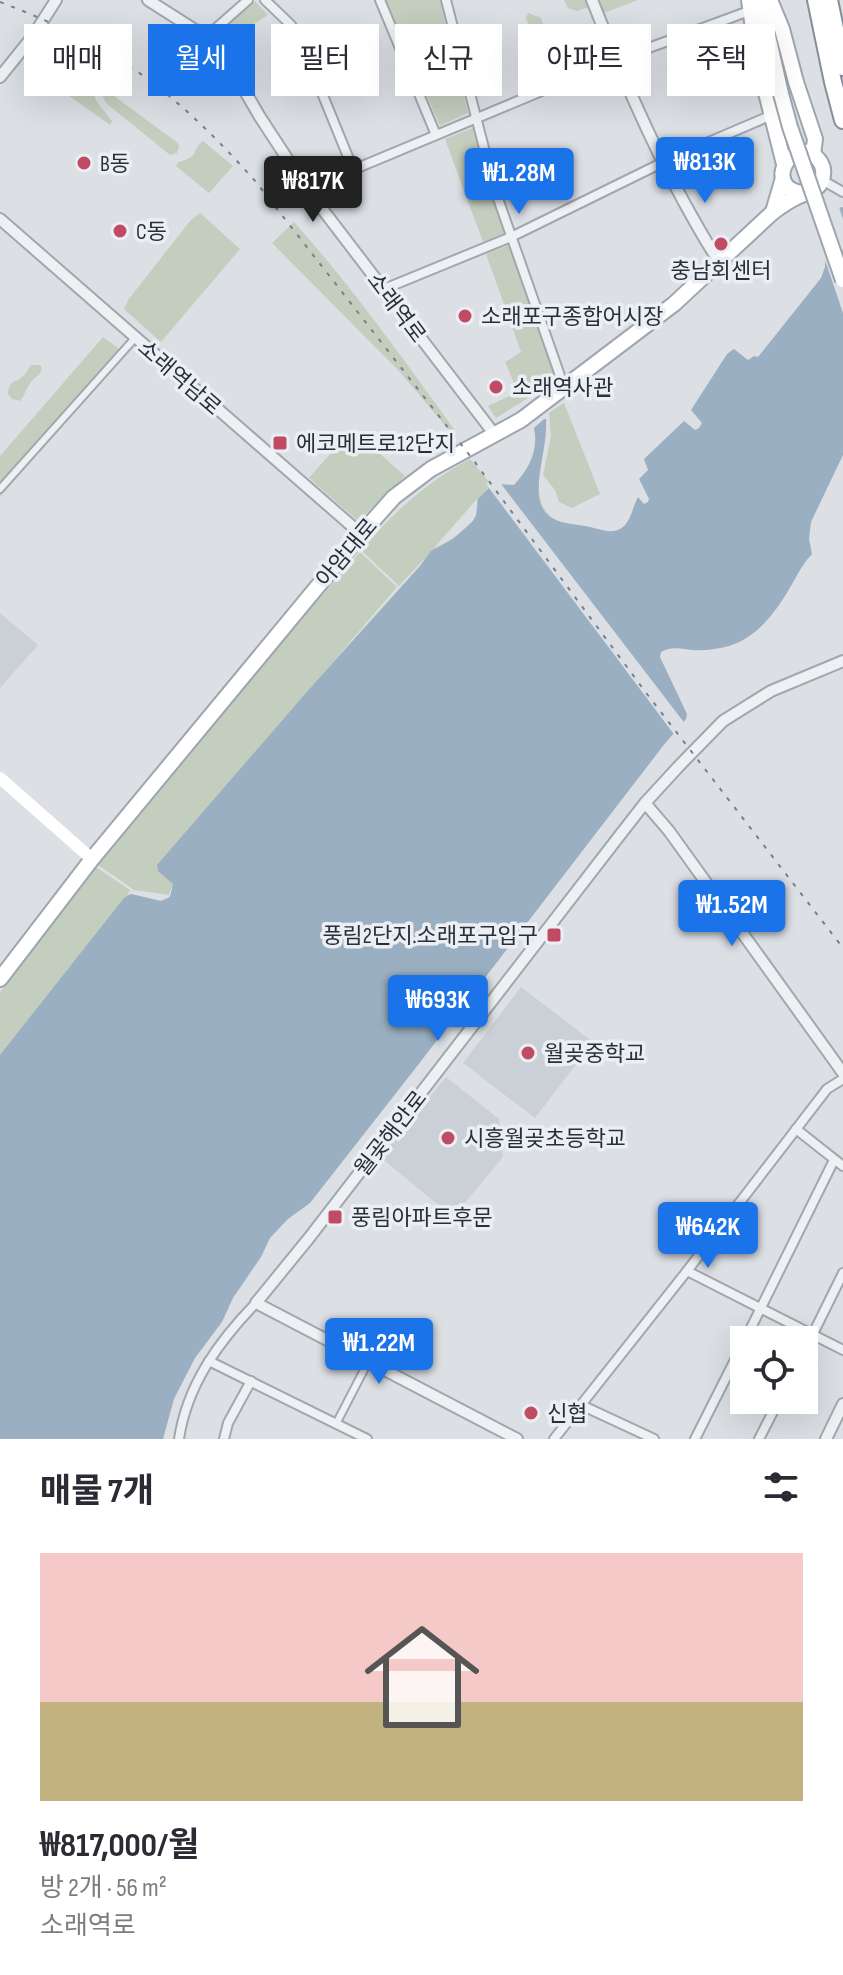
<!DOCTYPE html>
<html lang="ko">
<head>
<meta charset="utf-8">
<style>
	:root { --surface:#fff; --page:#f2f2f3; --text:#2b2b33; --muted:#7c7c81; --line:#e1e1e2; --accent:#1a73e8 }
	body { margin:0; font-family:"Sofia Sans Condensed","Noto Sans KR",sans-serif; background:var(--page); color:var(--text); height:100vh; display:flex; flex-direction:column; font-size:30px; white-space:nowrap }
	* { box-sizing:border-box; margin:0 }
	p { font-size:26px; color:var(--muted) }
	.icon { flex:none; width:44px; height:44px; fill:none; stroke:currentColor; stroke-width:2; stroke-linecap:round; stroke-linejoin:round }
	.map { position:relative; height:1439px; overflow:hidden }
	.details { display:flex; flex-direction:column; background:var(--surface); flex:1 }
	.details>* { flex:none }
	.guide { position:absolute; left:24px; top:24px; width:796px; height:72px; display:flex; gap:16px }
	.fabs { position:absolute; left:730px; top:1326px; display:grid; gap:16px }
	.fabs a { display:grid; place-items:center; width:88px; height:88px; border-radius:0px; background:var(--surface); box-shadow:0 8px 32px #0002; font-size:40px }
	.price { position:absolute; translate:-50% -68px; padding:0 18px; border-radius:8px; background:var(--accent); color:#fff; font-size:26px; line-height:52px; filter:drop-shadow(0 2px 4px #0008) }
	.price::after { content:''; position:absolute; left:50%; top:48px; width:24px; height:18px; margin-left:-12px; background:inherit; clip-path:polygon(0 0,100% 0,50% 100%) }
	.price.selected { background:#222; color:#fff }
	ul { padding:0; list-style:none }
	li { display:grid; align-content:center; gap:16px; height:424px; padding:0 40px }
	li+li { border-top:2px solid var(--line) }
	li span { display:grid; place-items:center; height:248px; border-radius:0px; color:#555 }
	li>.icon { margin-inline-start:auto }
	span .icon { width:144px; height:144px; fill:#fffc; stroke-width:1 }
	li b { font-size:34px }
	h2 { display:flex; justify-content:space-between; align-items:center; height:96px; padding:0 40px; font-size:34px }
	.tag { padding:0 28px; border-radius:0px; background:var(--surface); box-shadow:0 8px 32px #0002; font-size:28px; line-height:72px }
	.tag.selected { background:var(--accent); color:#fff }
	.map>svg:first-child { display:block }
	.built { fill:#cbcfd6 }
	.green { fill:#c3cebe; fill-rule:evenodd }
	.water { fill:#9ab0c2 }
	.pier { fill:#dce0e5 }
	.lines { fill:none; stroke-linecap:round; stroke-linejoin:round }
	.pedestrian-casing { stroke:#a2a7ae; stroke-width:10 }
	.minor-casing { stroke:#a2a7ae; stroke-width:12 }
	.tertiary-casing { stroke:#a2a7ae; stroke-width:14 }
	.primary-casing { stroke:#9da5af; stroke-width:18 }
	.motorway-casing { stroke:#858e9a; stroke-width:20 }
	.pedestrian { stroke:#eef1f4; stroke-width:6 }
	.minor { stroke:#eef1f4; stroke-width:8 }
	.tertiary { stroke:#eef1f4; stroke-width:10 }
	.secondary { stroke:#fff; stroke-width:12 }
	.primary { stroke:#fff; stroke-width:14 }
	.motorway { stroke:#fff; stroke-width:16 }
	.rail { stroke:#77818d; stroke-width:2; stroke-dasharray:4 8; stroke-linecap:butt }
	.primary-bridge-casing { stroke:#9da5af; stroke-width:18; stroke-linecap:butt }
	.primary-bridge { stroke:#fff; stroke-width:14 }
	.poi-dot { fill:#c04b63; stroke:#ebeff3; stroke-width:3 }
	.labels { text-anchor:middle; stroke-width:7; stroke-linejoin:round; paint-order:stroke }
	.poi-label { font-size:22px; fill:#272f3a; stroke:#ebeff3; text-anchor:start }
	.street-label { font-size:22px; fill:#272f3a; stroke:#ebeff3 }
</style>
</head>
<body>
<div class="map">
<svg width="843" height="1439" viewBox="0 0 843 1439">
	<rect width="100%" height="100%" fill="#dce0e5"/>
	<g class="built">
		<polygon points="0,613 38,645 0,688"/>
		<polygon points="521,987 593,1042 535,1118 463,1063"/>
		<polygon points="446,1077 499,1119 503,1157 453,1217 380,1157"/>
	</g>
	<g class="green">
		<polygon points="386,0 440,0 468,113 440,126"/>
		<polygon points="564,0 638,0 598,15 594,5 577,11 568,8"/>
		<polygon points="255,1 268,15 258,21 226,46 216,36"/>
		<polygon points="528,13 541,18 550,42 537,47 526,18"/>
		<polygon points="47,49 77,65 86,74 97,102 112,121 110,125 30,68 31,60 39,51"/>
		<polygon points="103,85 118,99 178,143 179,147 177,153 170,155 106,103 98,86"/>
		<polygon points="473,128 504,234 483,242 445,139"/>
		<path d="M 203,141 L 233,166 L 209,193 L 176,166 L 178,162 C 201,157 190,151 203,141 Z"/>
		<polygon points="200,213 240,249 161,342 124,309 128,300 190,221"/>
		<path d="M 294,222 C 353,288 404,360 456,432 L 453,435 L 399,371 L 272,243 Z"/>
		<polygon points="509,245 557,380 496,418 488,406 518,392 505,362 521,352 486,254"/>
		<polygon points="103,337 126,354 0,497 0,456"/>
		<path d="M 31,365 L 40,365 L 42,368 C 40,376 37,375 32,381 C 27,386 25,395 20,401 L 12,399 L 8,394 C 9,378 17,384 25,374 C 27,371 29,368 31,365 Z"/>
		<polygon points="564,403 600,494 572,508 559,502 555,490 543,475 551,436 549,413"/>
		<path d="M 545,419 C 551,449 524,492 551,517 L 0,1161 L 0,992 L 96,867 L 130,890 L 127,895 L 131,894 L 161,901 L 168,899 L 172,892 L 172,886 L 169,895 L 134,890 L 97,864 L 285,638 L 360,552 L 397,587 L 332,663 L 420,566 L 426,557 L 399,586 L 361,550 C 392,514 428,481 470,459 L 491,484 L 514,485 C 529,469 539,450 534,428 ZM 477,499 C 477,503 477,510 477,513 C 473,527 447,543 434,548 Z"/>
		<polygon points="352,429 405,476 358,521 309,478"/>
	</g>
	<path class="water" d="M 843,207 L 843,455 L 811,522 L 809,539 L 812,554 C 802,564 796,578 788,591 C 775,613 756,638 729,646 C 718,649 704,651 692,650 C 680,649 672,646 661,652 L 660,657 L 687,714 L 686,719 L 663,746 L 418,1065 L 310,1203 L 288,1219 L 270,1238 L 261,1257 L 233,1298 L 222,1322 L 195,1358 L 174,1399 L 163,1439 L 0,1439 L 0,1055 L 124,898 L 131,894 L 161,901 L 170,897 L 173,884 L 158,871 L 157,865 L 305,694 L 420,566 L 431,551 L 453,539 L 473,521 L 476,515 L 478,499 L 493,484 L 514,485 C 529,469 539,450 534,428 L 544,419 L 546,419 C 548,444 533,485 541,505 C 549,525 573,523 590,527 C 600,529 610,534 620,529 C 631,523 632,508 638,497 L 644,504 L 648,502 L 649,499 L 639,479 L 648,470 L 644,459 L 684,421 L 695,430 L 699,428 L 702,423 L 691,410 L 727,354 L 734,349 L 748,360 L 754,356 L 758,357 L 821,278 L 825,267 L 827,217 L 837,208 Z"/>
	<g class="pier">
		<polygon points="838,204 843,219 843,313 822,251 823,217 826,211"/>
		<polygon points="493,480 498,480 686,725 676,737 486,484"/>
	</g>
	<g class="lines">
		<defs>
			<g id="pedestrian">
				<polyline points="0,489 135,338"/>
				<polyline points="336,1424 368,1362"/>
			</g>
			<g id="minor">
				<polyline points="265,0 291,25 302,44 353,169"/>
				<polyline points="380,0 436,135"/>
				<polyline points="446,0 494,187 564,387"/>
				<polyline points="206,37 248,0"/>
				<polyline points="822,180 843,192"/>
				<polyline points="307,189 616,60 749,11"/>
				<polyline points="384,289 511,237 676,156 772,115"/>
				<polyline points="796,1129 843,1166"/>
				<polyline points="687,1271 843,1350"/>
				<polyline points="745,1340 834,1160"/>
				<polyline points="804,1352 843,1273"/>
				<polyline points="209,1361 367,1439"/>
				<polyline points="581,1405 654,1439"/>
				<path d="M 179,1439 C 187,1385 219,1341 256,1303"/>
				<polyline points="224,1439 228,1423 251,1381"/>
				<polyline points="554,1439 687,1271 827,1089 843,1079"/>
				<polyline points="695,1439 744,1342"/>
				<polyline points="759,1439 779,1400"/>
			</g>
			<g id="tertiary">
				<polyline points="148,0 206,37 225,57 260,117 307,189 495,435"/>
				<path d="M 592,0 C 620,70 649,139 685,204 C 696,224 707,244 720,263"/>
				<polyline points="0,77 33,36 56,0"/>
				<polyline points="0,219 361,534"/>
				<polyline points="645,803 669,831 843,1073"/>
				<polyline points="517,1439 256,1303 309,1238 620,835 645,803 679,766 723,721 771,691 843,661"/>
				<polyline points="826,1439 843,1404"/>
			</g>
			<g id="primary">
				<polyline points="749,0 757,57 784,164"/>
				<polyline points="760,0 781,94"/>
				<polyline points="770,0 782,29 796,82 815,139 813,155"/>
				<path d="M 783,178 L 773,212 C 780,207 787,202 795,198 C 800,195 806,194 812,191 C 824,185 827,169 818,159 C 794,132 760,188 803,193"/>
				<polyline points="0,979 92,859 361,534 394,497 431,469 521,420 674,304 773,212"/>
			</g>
			<g id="motorway">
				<polyline points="816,0 833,82 843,120"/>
				<polyline points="829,0 843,67"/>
			</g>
		</defs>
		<use href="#pedestrian" class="pedestrian-casing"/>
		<use href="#minor" class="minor-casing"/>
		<use href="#tertiary" class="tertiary-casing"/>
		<use href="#primary" class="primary-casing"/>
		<use href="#motorway" class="motorway-casing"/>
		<use href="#pedestrian" class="pedestrian"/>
		<use href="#minor" class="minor"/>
		<use href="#tertiary" class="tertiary"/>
		<polyline class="secondary" points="0,778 92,859"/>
		<use href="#primary" class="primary"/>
		<use href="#motorway" class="motorway"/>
		<path class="rail" d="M 0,2 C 42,18 84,37 123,62 C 173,94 217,138 256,182 L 471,457 L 647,694 L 843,948"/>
		<defs>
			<polyline id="primary-bridge" points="781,94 790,127 843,280"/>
		</defs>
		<use href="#primary-bridge" class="primary-bridge-casing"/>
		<use href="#primary-bridge" class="primary-bridge"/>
	</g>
	<g class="poi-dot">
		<circle cx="84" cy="163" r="8"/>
		<circle cx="120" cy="231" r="8"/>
		<circle cx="721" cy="244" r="8"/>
		<circle cx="465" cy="316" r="8"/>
		<circle cx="496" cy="387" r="8"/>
		<rect x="272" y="435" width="16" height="16" rx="4"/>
		<rect x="546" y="927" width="16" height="16" rx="4"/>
		<circle cx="528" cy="1053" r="8"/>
		<circle cx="448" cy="1138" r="8"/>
		<rect x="327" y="1209" width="16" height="16" rx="4"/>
		<circle cx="531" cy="1413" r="8"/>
	</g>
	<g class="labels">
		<g class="poi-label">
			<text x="100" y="171">B동</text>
			<text x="136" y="239">C동</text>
			<text x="721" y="278" text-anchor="middle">충남회센터</text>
			<text x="481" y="324">소래포구종합어시장</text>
			<text x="512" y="395">소래역사관</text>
			<text x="296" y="451">에코메트로12단지</text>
			<text x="538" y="943" text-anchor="end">풍림2단지.소래포구입구</text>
			<text x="544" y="1061">월곶중학교</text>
			<text x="464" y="1146">시흥월곶초등학교</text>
			<text x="351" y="1225">풍림아파트후문</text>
			<text x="547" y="1421">신협</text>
		</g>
		<g class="street-label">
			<text transform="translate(397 307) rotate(53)" y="8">소래역로</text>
			<text transform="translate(180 377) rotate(41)" y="8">소래역남로</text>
			<text transform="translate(346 552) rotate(-50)" y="8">아암대로</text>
			<text transform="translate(390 1133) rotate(-52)" y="8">월곶해안로</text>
		</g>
	</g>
</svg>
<div class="fabs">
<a><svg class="icon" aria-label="locate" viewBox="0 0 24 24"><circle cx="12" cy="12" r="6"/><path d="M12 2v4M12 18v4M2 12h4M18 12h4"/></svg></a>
</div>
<b class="price" style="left:705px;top:205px">₩813K</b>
<b class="price" style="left:519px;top:216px">₩1.28M</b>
<b class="price selected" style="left:313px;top:224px">₩817K</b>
<b class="price" style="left:732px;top:948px">₩1.52M</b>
<b class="price" style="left:438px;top:1043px">₩693K</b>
<b class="price" style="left:708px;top:1270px">₩642K</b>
<b class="price" style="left:379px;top:1386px">₩1.22M</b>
<div class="guide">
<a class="tag">매매</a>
<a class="tag selected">월세</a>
<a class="tag">필터</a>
<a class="tag">신규</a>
<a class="tag">아파트</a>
<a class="tag">주택</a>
</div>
</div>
<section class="details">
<h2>매물 7개<svg class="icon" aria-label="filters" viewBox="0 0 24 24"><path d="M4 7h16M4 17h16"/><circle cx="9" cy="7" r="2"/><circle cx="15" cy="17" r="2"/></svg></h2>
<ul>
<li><span style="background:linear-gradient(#f6c9c9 60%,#c2b280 0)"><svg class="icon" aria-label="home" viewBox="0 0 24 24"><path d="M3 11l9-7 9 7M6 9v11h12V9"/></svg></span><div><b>₩817,000/월</b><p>방 2개 · 56 m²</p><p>소래역로</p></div></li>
</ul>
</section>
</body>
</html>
